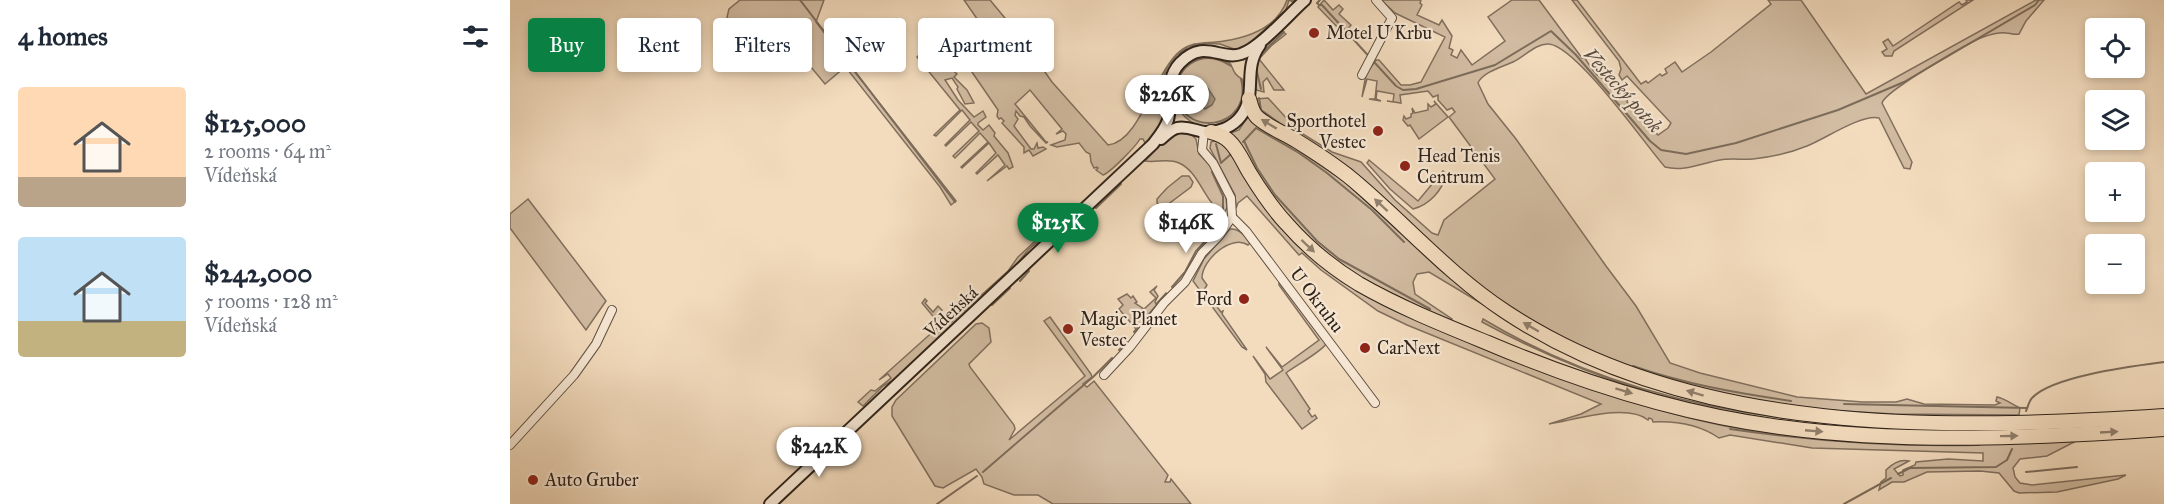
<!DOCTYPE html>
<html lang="en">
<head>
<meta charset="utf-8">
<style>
	:root { --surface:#fff; --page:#f2f2f3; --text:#1f2937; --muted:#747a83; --accent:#0b8043 }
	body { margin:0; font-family:"IM FELL Great Primer",serif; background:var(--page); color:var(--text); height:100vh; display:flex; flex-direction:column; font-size:22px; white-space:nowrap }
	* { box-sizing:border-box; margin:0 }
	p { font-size:20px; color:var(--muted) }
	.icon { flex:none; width:33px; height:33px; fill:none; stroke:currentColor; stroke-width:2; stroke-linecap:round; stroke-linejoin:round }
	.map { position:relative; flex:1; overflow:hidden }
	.panel { display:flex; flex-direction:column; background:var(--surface); width:510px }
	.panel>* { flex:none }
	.top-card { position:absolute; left:18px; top:18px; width:570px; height:54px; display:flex; gap:12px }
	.tools { position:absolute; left:1575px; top:18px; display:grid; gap:12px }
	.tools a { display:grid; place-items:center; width:60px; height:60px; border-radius:6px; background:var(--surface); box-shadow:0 3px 9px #0003; font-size:30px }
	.price { position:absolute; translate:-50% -51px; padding:0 14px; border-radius:21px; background:#fff; color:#222; font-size:20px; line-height:39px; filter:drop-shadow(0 2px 3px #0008) }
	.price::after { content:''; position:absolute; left:50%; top:36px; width:18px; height:14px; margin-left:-9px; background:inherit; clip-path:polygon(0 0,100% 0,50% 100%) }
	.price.active { background:var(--accent); color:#fff }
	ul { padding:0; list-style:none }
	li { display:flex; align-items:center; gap:18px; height:150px; padding:0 18px }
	li span { display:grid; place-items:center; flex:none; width:168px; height:120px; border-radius:6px; color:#555 }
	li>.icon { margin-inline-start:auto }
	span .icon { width:72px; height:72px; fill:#fffc; stroke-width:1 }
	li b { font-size:26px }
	h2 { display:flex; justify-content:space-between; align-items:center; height:72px; padding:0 18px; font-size:26px }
	.chip { padding:0 21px; border-radius:6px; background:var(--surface); box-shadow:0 3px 9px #0003; font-size:21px; line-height:54px }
	.chip.active { background:var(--accent); color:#fff }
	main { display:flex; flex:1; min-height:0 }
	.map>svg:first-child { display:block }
	.green { fill:#d2bca2; stroke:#806f5e; stroke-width:1.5 }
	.water { fill:#b09d86; stroke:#7c6c5a; stroke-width:1.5 }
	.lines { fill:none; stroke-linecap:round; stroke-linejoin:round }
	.stream { stroke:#7c6c5a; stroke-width:2 }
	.minor-casing { stroke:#5f5042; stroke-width:10 }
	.secondary-casing { stroke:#2e2219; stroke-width:14 }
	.motorway-casing { stroke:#2e2219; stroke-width:16 }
	.minor { stroke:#f7e8d5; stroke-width:8 }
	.secondary { stroke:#f7e8d5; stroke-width:10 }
	.motorway { stroke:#f3dcbe; stroke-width:14 }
	.oneway { fill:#907f6c }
	.poi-dot { fill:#8f2418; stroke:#f7e8d5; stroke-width:2 }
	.labels { text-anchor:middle; stroke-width:4.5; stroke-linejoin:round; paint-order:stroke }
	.poi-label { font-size:18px; fill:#2e2219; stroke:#f7e8d5; text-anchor:start }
	.street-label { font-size:18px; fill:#2e2219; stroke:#f7e8d5 }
	.water-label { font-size:20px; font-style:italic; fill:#5c4d3f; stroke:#f7e8d5 }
</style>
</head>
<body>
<main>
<section class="panel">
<h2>4 homes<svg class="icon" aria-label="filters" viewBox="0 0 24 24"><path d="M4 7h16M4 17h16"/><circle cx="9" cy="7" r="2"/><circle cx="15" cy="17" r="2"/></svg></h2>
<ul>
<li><span style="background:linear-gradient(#ffd9b3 75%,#b9a48a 0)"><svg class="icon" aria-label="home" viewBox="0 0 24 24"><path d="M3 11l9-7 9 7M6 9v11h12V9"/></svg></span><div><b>$125,000</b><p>2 rooms · 64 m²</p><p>Vídeňská</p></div></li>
<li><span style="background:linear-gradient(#bfe0f5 70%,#c2b280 0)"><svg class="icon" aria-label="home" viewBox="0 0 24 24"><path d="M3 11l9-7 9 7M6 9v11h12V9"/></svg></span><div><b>$242,000</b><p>5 rooms · 128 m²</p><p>Vídeňská</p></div></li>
</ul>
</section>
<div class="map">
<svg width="1654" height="504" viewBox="0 0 1654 504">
	<rect width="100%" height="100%" fill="#f3dcbe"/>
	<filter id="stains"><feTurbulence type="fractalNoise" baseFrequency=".00333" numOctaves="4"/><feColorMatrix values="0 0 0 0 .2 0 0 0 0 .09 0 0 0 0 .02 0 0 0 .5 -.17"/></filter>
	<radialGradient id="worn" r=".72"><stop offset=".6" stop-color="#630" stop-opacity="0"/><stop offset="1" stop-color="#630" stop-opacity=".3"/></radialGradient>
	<g class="green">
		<polygon points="230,0 314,0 306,22 446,201 441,205 430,187 338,70 334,68 315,84 267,26 244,43 234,41 217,17 219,9"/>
		<path d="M 454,0 L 480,0 L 509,35 L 542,82 L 598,145 C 630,142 645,71 670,51 C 684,40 698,44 714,41 C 740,37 768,26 777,0 L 785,0 L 783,2 L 779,0 L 776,10 L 734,48 L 724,49 L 710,44 L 695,43 L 678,47 L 667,55 L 658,66 L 652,80 L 651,97 L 653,114 L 652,122 L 647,131 L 635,143 L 633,139 L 630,139 C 626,146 600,173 593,175 L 586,170 L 588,168 L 587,167 L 584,168 L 581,162 L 580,154 L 576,152 L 569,143 L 547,147 L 541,145 L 555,140 L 556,134 L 553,131 L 546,134 L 552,129 L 520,90 L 505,104 L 536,142 L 538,142 L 536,143 L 520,126 L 514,117 L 510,116 L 506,111 L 505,115 L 508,119 L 504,126 L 521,149 L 524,149 L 527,143 L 528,148 L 533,147 L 536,149 L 523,156 L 519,150 L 514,153 L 514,147 L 492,123 L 494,121 L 491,118 L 489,119 L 487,116 L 488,110 L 451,56 C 463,72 472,66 484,54 L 484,45 L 481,39 Z"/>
		<polygon points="814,0 823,10 829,5 833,9 829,14 841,25 834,34 808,7"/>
		<path d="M 871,0 L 911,0 L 910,3 L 912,5 L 907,15 L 929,25 L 932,20 L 942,36 L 939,48 L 943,50 L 941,55 L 947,58 L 951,50 L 962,65 L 995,41 L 978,17 L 1002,0 L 1029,0 L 1072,58 L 1074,57 C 1085,73 1087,81 1106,80 L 1102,85 L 1113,98 L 1118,96 L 1117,102 L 1148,135 L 1158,128 L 1161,123 L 1117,76 L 1112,80 L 1109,75 L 1111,69 L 1109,61 L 1062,0 L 1067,0 L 1131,84 L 1136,81 L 1138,83 L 1150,74 L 1152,76 L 1157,73 L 1155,69 L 1165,62 L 1172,72 L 1201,52 L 1261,4 L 1258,0 L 1291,0 L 1356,94 L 1526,0 L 1534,0 L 1516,21 L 1509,34 C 1504,35 1501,33 1496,33 C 1489,32 1479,35 1473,37 C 1458,43 1375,91 1372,103 L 1402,162 L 1400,169 L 1394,168 L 1369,118 C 1351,114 1315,139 1297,146 C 1280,153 1261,157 1243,159 C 1232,160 1221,158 1210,160 C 1192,163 1174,172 1155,167 C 1134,143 1067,47 1039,44 C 1026,43 1014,57 1003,62 C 992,67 973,72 968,83 L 978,104 L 1006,139 L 1096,266 L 1126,306 L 1160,363 L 1190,373 L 1287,397 L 1353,402 L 1386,402 L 1397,399 L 1414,404 L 1485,405 L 1490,403 L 1486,401 L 1487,397 C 1496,399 1501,404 1510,408 L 1509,415 L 1384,414 L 1299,409 L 1215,396 L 1089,358 L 966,288 L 857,189 L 750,115 L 746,99 L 758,98 L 788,131 L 822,152 L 851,162 L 885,200 L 922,233 L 928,235 L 934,220 L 985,179 L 939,117 L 945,112 L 942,108 L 937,110 L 928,100 L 928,95 L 923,97 L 918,91 L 890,95 L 891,103 L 877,101 L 883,102 L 884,94 L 867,91 L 866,99 L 871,101 L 859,99 L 865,99 L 867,81 L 857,79 L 852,97 L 856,74 L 866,60 L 869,60 L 891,85 L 900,85 L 911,82 L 935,37 L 885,13 Z"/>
		<polygon points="1456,0 1463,0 1384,51 1382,56 1375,56 1372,52 1377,49 1373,42 1378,39 1383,46 1449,2 1452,5 1457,2"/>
		<path d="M 770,30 L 776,34 L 761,46 L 749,59 L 774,90 L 764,90 L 757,78 L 753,82 L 754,92 L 746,90 C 739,61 750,49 770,30 Z"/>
		<path d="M 412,52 L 415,56 L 417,54 L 429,68 C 437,68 442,68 447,74 L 444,77 L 457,90 L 464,103 L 455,104 L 447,89 L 448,87 L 442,78 L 435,80 L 448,100 L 464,117 L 473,111 L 476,117 L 468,123 L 468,125 L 473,130 L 479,125 L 485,133 L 484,136 L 498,153 L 503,167 L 499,169 L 497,166 L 477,181 L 495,165 L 488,155 L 467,174 L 466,173 L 486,153 L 479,143 L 452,168 L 451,167 L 478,142 L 470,133 L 445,158 L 443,156 L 469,131 L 461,122 L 436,146 L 435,145 L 460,120 L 452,110 L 426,136 L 424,135 L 450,110 L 407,57 Z"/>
		<path d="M 695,56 L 712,59 L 720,63 C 724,70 723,74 732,79 C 736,91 734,103 726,114 C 719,121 711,125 701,126 C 657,128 651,65 695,56 Z"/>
		<polygon points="924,101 938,117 909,139 900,125 898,126 893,120 894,116 896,119 901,117 901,114 903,113 902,108 905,113 918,110 918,104 921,107 926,104"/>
		<polygon points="739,115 771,139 835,182 929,269 974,305 919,272 907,274 903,282 905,294 942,319 940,322 834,270 776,218 718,134 729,130"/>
		<path d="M 669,132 L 680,133 L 686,139 L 689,154 L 701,166 L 716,197 L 717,208 L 714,213 C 695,205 690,172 669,163 C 658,158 646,163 635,161 L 659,136 Z"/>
		<path d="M 710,139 L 811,263 L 1109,398 C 1151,411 1194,423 1237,430 C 1345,448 1457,446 1566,441 L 1537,456 L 1510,459 L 1503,468 L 1505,477 L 1510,483 L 1522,485 L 1616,475 L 1608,479 L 1547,492 L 1509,493 L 1504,491 L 1489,473 L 1470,471 L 1417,472 L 1394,482 L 1382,482 L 1369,490 L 1371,482 L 1376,478 L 1376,470 C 1383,463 1390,459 1399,461 L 1384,469 L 1390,476 L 1393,475 L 1393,470 L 1405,465 L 1406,462 L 1438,459 L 1473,461 L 1473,453 L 1302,448 L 1220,435 L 1209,438 C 1190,425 1165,421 1143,422 L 1142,419 L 1139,418 L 1138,420 C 1117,403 1065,420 1039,424 L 1071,414 L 1091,404 L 897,325 L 868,311 L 811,270 L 792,253 L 789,255 L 737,196 L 728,203 L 726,208 L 725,195 L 700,148 L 701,142 Z"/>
		<path d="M 859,160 L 908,201 L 933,171 L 936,175 C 932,191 919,205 903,209 L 880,189 L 857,163 Z"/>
		<polygon points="672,176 679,176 683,182 681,187 653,208 647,203 647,199 657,188"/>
		<polygon points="18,199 96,301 76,330 0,228 0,214"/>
		<polygon points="538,229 541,230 518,250 500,273 484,286 393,374 373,386 353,406 348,402 361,390 365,391 381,378 378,374 369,380 427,328 427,321 412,303 415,299 417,301 415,303 423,312 428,306 432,310 427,316 437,326 498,271 508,257"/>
		<path d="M 720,229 C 729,228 735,236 740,243 L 738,245 C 721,234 692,260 692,278 L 697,285 L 694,290 L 711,312 L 713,311 L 712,314 L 737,350 L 732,347 L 683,281 L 694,259 Z"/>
		<path d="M 769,282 L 816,344 C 811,352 785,366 776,373 L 800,409 L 798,411 L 802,417 L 805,415 L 807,418 L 792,429 L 756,382 L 755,374 L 743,356 L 760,379 L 773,370 L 756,347 L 772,367 L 809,340 L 769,285 Z"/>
		<polygon points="647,286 644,290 648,296 645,302 646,304 656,293 657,295 626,334 626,329 609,309 613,305 608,299 617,294 621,298 623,296 627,302 625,303 634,309 646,298 640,292"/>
		<polygon points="540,317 581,374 582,377 573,384 577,387 584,381 658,475 655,482 660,482 661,479 681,504 543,504 528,495 504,495 474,484 472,477 466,469 433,488 425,486 382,416 382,407 386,400 466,324 472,323 479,328 481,342 459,364 460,367 504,425 505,429 499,440 575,376 534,321"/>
		<path d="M 973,319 C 1108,400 1265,427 1420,427 L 1420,431 C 1378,431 1334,430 1292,425 C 1179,411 1072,376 972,322 Z"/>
	</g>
	<polygon class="water" points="690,83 697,87 705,99 702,105 695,109 684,100 681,93 683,87"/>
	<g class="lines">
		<g class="stream">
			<polyline points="290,0 445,202"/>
			<polyline points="810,0 807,3 809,5 812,5 886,86 893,90 906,89 985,65 1041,31 1066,55 1140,141 1151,150 1176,154 1226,143 1328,110 1394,82 1525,5 1529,0"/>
			<polyline points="750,55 774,32"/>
			<polyline points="748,63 746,68 751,89"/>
			<path d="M 667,81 C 677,58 699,51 721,66"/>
			<path d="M 665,89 C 669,141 744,130 731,79"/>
			<polyline points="749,98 751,110 775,127"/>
			<polyline points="734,141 747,168 765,195 807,241 829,259 920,309"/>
			<polyline points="733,142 746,128 789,153 817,173 862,210 894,242"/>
			<polyline points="706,144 711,163 721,154"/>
			<polyline points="809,147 841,169 888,211"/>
			<polyline points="702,172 713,196 713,213"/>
			<polyline points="586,208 611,184"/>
			<polyline points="563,231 575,221"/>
			<polyline points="510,281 519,271"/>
			<polyline points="662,287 675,272 686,251 703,233"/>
			<polyline points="482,305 500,288"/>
			<polyline points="624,332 656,294"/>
			<polyline points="609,350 617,342"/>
			<path d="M 1123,366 C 1174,384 1227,393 1281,401"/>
			<polyline points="1334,404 1517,408"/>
			<path d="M 1516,411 C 1518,407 1519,401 1522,398 C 1542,376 1624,366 1654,362"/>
			<path d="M 1220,429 C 1303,441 1385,447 1469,445"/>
			<polyline points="473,472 583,377 602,358"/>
			<polyline points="1516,472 1567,467"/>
			<polyline points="1388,474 1400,468 1486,467 1497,460 1502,449"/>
			<polyline points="427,504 467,476"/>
			<polyline points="1334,504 1381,478"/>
		</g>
		<defs>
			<g id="minor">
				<polyline points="852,75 882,18 866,0"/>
				<polyline points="722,217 736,231 865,403"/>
				<polyline points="594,375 620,347 654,303 675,282 692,253 709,236 722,217 721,198 703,163 692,150 694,132"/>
				<polyline points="0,445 64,375 86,344 102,310"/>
			</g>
			<g id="secondary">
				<path d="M 651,139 C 656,135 660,130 667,128 C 677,126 684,130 694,132 C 708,133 723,127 731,116 C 748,94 732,70 750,45"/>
				<path d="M 260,504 L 643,144 C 649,136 655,129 658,120 C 663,100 654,80 670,63 C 694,38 711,61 731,54 C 750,48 779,14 795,0"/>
			</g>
			<g id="motorway">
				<path d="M 739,99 C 741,105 742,112 747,117 C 758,127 774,133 787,141 C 808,154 830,168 849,185 C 898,227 941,276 996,312 C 1185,437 1437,430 1654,416"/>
				<path d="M 701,132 C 708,134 714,136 719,141 C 728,149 733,162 739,172 C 750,190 762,208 776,223 C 797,247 821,267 849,284 C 889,307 934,325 978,343 C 1070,382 1170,414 1270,427 C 1395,444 1528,438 1654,429"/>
			</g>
		</defs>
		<use href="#minor" class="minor-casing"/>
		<use href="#secondary" class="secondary-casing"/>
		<use href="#motorway" class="motorway-casing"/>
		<use href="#minor" class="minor"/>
		<use href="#secondary" class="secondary"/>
		<use href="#motorway" class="motorway"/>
	</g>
	<defs><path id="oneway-solid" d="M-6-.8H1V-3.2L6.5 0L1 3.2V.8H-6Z" transform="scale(1.5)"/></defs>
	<g class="oneway">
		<use href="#oneway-solid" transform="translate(759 124) rotate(-149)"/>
		<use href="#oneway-solid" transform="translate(871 205) rotate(-137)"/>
		<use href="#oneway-solid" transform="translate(798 246) rotate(43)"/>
		<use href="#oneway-solid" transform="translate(1021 327) rotate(-150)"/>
		<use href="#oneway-solid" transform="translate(1114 391) rotate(17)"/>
		<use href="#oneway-solid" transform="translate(1185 393) rotate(-163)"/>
		<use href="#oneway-solid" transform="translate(1304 431) rotate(5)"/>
		<use href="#oneway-solid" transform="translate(1599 432) rotate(-3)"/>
		<use href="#oneway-solid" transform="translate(1499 436) rotate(-1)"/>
	</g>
	<g class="poi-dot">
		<circle cx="804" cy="33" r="6"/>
		<circle cx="868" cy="131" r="6"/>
		<circle cx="895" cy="166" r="6"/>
		<circle cx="734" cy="299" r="6"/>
		<circle cx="558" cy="329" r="6"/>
		<circle cx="855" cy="348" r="6"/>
		<circle cx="23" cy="480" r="6"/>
	</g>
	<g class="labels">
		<g class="poi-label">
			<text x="816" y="39">Motel U Krbu</text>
			<text x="856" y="127" text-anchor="end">Sporthotel<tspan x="856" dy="21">Vestec</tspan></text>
			<text x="907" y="162">Head Tenis<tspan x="907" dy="21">Centrum</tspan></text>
			<text x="722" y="305" text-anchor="end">Ford</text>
			<text x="570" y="325">Magic Planet<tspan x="570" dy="21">Vestec</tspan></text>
			<text x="867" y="354">CarNext</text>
			<text x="35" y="486">Auto Gruber</text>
		</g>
		<g class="street-label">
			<text transform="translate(807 300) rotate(53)" y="6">U Okruhu</text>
			<text transform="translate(441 312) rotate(-43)" y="6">Vídeňská</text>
		</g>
		<g class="water-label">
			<text transform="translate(1113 90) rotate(48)" y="7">Vestecký potok</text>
		</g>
	</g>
	<rect width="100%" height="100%" filter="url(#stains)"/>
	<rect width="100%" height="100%" fill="url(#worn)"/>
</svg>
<div class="tools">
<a><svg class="icon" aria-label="locate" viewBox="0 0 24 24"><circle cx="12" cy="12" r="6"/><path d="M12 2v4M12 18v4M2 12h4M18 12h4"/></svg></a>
<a><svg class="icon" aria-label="layers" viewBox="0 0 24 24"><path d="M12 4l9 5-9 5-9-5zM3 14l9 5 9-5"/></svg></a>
<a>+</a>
<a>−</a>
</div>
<b class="price" style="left:657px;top:126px">$226K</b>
<b class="price active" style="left:548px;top:254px">$125K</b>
<b class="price" style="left:676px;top:254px">$146K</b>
<b class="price" style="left:309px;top:478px">$242K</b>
<div class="top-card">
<a class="chip active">Buy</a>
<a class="chip">Rent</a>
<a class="chip">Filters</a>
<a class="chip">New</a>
<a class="chip">Apartment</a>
</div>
</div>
</main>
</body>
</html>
